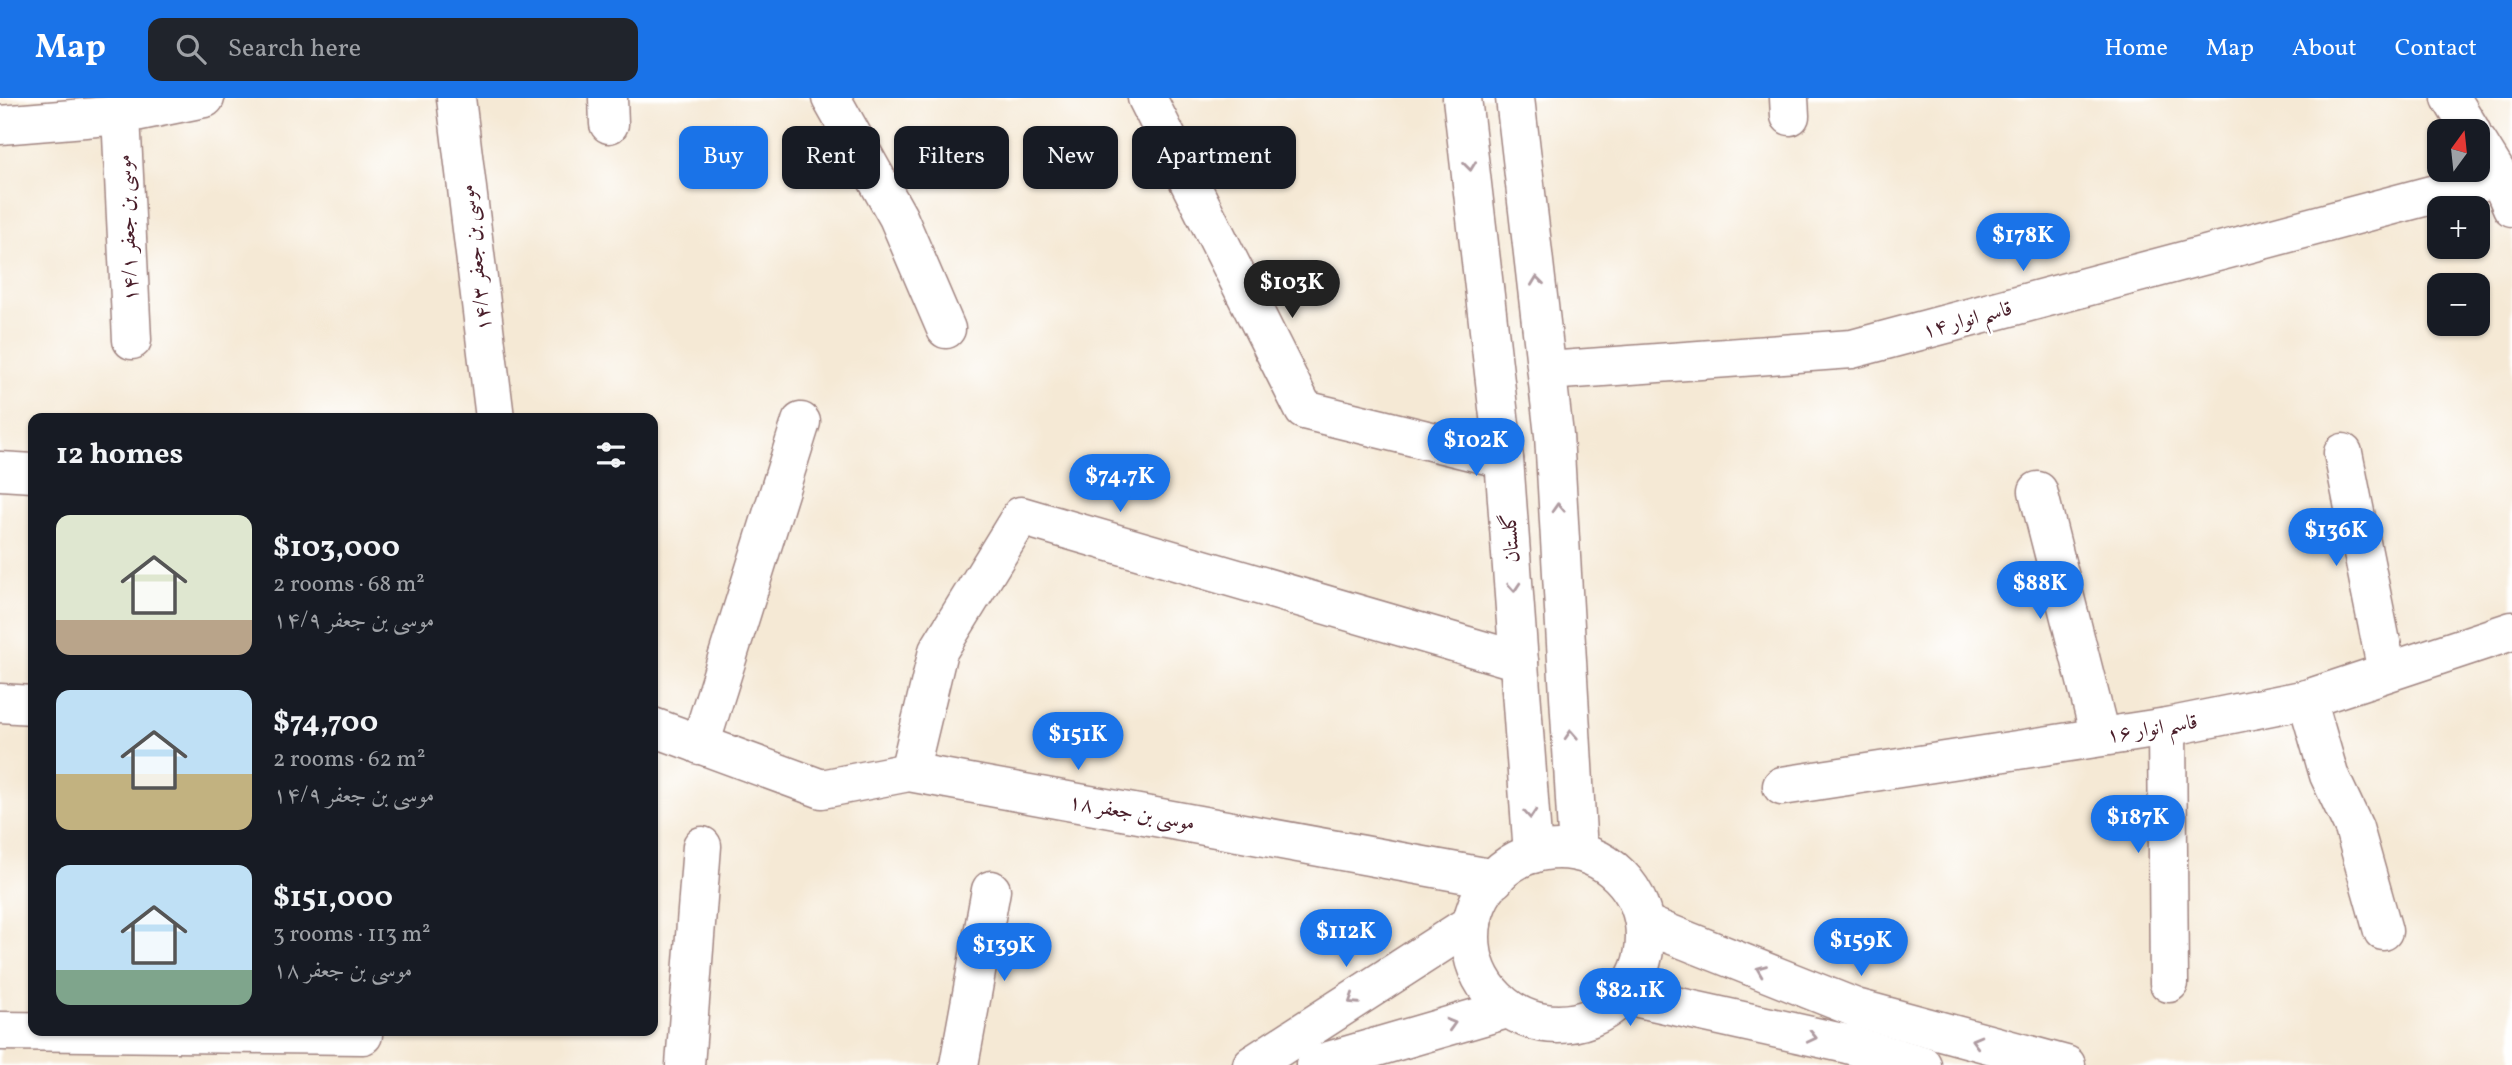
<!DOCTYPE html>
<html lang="en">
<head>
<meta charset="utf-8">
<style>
	:root { --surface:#171b24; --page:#20242c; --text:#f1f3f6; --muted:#9ea1a6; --accent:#1a73e8 }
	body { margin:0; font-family:Vollkorn,Amiri,serif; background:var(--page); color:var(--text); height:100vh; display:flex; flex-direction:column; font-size:26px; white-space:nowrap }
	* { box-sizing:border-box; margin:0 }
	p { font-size:23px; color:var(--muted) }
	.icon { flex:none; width:38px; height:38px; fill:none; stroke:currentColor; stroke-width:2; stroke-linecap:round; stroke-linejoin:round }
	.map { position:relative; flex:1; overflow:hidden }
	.panel { position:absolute; left:28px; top:315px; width:630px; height:623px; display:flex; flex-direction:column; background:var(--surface); border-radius:14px; box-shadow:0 2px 5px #0004 }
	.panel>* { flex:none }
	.banner { position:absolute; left:679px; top:28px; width:665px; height:63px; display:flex; gap:14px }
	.needle { width:46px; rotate:15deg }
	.fabs { position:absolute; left:2427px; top:21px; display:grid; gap:14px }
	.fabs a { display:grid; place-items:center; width:63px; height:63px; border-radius:14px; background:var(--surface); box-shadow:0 2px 5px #0004; font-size:35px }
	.price { position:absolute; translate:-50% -60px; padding:0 16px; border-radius:24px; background:var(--accent); color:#fff; font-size:23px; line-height:46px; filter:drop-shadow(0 2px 4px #0008) }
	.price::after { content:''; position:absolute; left:50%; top:42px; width:21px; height:16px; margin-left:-10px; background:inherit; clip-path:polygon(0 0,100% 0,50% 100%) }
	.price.on { background:#222; color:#fff }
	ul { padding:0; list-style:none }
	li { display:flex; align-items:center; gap:21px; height:175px; padding:0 28px }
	li span { display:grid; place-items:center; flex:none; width:196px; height:140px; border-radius:14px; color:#555 }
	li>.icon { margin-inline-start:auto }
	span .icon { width:84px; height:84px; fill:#fffc; stroke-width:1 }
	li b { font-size:30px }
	h2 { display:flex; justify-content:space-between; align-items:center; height:84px; padding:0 28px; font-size:30px }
	.pill { padding:0 24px; border-radius:14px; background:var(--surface); box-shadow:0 2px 5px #0004; font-size:24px; line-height:63px }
	.pill.on { background:var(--accent); color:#fff }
	header { display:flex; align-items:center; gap:42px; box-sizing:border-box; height:98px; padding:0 35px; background:var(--accent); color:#fff }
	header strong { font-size:33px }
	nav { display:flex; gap:38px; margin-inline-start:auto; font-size:24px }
	.search { width:490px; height:63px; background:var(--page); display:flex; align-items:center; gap:18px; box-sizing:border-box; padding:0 24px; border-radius:14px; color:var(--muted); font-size:26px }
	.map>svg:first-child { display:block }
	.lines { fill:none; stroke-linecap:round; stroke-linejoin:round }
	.minor-casing { stroke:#a08480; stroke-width:41 }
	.minor { stroke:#fff; stroke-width:38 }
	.oneway { stroke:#ae9aa0 }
	.labels { text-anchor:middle; stroke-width:5; stroke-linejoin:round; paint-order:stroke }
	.street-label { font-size:21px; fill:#4a1f2b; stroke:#fff }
</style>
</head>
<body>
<header>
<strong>Map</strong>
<div class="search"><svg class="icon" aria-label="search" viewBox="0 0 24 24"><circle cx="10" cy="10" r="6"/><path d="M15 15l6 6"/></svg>Search here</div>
<nav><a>Home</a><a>Map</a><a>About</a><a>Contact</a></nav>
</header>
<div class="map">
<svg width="2512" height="967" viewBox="0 0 2512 967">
	<rect width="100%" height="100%" fill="#fff"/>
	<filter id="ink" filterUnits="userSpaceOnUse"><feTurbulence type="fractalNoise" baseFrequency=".0143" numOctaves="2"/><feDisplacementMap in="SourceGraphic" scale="14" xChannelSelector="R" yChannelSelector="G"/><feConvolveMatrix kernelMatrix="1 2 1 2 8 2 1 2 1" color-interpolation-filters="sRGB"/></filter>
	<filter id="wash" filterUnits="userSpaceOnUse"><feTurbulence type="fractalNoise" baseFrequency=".00686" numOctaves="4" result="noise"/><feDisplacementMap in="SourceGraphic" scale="28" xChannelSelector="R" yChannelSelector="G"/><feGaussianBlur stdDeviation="1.57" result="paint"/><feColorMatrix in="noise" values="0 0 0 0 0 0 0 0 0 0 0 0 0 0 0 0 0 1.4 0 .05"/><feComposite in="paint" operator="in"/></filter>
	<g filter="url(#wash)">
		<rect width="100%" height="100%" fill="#f5e9d5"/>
	</g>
	<g filter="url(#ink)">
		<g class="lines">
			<defs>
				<g id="minor">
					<polyline points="456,0 495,320"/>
					<polyline points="608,0 609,26"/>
					<polyline points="831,0 898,119 946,231"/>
					<polyline points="1147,0 1304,312 1504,361"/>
					<polyline points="1462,0 1504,361 1533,756"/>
					<polyline points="1515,0 1554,337 1578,754"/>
					<polyline points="1789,0 1790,18"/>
					<polyline points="2451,0 2471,33"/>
					<polyline points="121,17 132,242"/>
					<polyline points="0,27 121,17 205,0"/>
					<polyline points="2478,45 2499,79 2512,109"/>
					<polyline points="1547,273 1852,251 2499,79"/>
					<polyline points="2343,355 2387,574"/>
					<polyline points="0,373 33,375"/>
					<polyline points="2038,393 2100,638"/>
					<polyline points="2307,601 2329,677 2354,730 2383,833"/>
					<polyline points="0,605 33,607"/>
					<polyline points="653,629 822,691 909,674 1495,781"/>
					<polyline points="2167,629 2169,885"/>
					<polyline points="700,647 801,324"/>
					<polyline points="909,674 938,553 1021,418 1519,563"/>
					<polyline points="1782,688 2167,629 2307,601 2512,533"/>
					<circle cx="1558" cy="839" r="87"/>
					<polyline points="1645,826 1856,910 2066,967"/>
					<polyline points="1625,897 1847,946 1922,967"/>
					<polyline points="0,933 363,937"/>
					<polyline points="685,967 702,748"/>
					<polyline points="959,967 991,792"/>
					<polyline points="1252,967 1472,825"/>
					<polyline points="1315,967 1507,911"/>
				</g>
			</defs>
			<use href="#minor" class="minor-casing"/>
			<use href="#minor" class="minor"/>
		</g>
		<defs><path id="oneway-chevron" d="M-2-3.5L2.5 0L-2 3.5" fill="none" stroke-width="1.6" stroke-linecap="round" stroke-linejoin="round" transform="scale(1.75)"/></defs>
		<g class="oneway">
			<use href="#oneway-chevron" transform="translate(1470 68) rotate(83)"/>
			<use href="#oneway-chevron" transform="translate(1537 183) rotate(-97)"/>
			<use href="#oneway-chevron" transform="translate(1558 410) rotate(-93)"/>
			<use href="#oneway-chevron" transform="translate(1514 489) rotate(86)"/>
			<use href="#oneway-chevron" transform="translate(1571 637) rotate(-93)"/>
			<use href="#oneway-chevron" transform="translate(1530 716) rotate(86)"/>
			<use href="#oneway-chevron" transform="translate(1761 872) rotate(-158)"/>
			<use href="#oneway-chevron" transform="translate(1353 902) rotate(147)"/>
			<use href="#oneway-chevron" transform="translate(1451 926) rotate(-16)"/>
			<use href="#oneway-chevron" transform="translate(1812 939) rotate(13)"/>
			<use href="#oneway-chevron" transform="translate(1976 943) rotate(-165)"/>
		</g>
	</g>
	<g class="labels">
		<g class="street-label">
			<text transform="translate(127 130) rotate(-93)" y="7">موسی بن جعفر ۱۴/۱</text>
			<text transform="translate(475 160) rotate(-97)" y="7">موسی بن جعفر ۱۴/۳</text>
			<text transform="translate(1967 221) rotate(-15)" y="7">قاسم انوار ۱۴</text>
			<text transform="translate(1510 440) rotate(-94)" y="7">گلستان</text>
			<text transform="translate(2152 630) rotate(-9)" y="7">قاسم انوار ۱۶</text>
			<text transform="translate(1132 714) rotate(10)" y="7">موسی بن جعفر ۱۸</text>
		</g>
	</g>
</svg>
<div class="fabs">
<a><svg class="needle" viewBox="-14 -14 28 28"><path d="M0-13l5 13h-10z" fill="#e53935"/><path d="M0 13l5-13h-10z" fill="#9ea1a6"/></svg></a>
<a>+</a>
<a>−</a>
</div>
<b class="price" style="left:2023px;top:175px">$178K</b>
<b class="price on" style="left:1292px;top:222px">$103K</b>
<b class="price" style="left:1476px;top:380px">$102K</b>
<b class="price" style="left:1120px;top:416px">$74.7K</b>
<b class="price" style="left:2336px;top:470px">$136K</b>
<b class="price" style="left:2040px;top:523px">$88K</b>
<b class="price" style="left:1078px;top:674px">$151K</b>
<b class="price" style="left:2138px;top:757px">$187K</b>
<b class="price" style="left:1346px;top:871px">$112K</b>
<b class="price" style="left:1861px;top:880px">$159K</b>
<b class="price" style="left:1004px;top:885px">$139K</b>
<b class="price" style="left:1630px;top:930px">$82.1K</b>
<div class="banner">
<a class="pill on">Buy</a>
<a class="pill">Rent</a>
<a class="pill">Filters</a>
<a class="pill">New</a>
<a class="pill">Apartment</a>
</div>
<section class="panel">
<h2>12 homes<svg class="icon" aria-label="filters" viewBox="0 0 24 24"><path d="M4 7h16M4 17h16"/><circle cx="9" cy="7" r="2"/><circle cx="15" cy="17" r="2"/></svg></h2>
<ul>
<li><span style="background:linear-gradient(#dfe7d0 75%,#b9a48a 0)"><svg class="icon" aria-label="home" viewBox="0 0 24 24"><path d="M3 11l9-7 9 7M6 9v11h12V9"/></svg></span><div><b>$103,000</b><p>2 rooms · 68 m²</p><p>موسی بن جعفر ۱۴/۹</p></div></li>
<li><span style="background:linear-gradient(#bfe0f5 60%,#c2b280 0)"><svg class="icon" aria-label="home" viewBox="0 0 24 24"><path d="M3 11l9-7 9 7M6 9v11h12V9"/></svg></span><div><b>$74,700</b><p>2 rooms · 62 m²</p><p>موسی بن جعفر ۱۴/۹</p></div></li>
<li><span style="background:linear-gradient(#bfe0f5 75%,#7fa58c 0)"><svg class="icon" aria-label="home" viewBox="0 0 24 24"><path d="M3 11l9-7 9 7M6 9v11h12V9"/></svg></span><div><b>$151,000</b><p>3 rooms · 113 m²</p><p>موسی بن جعفر ۱۸</p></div></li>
</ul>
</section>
</div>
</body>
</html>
